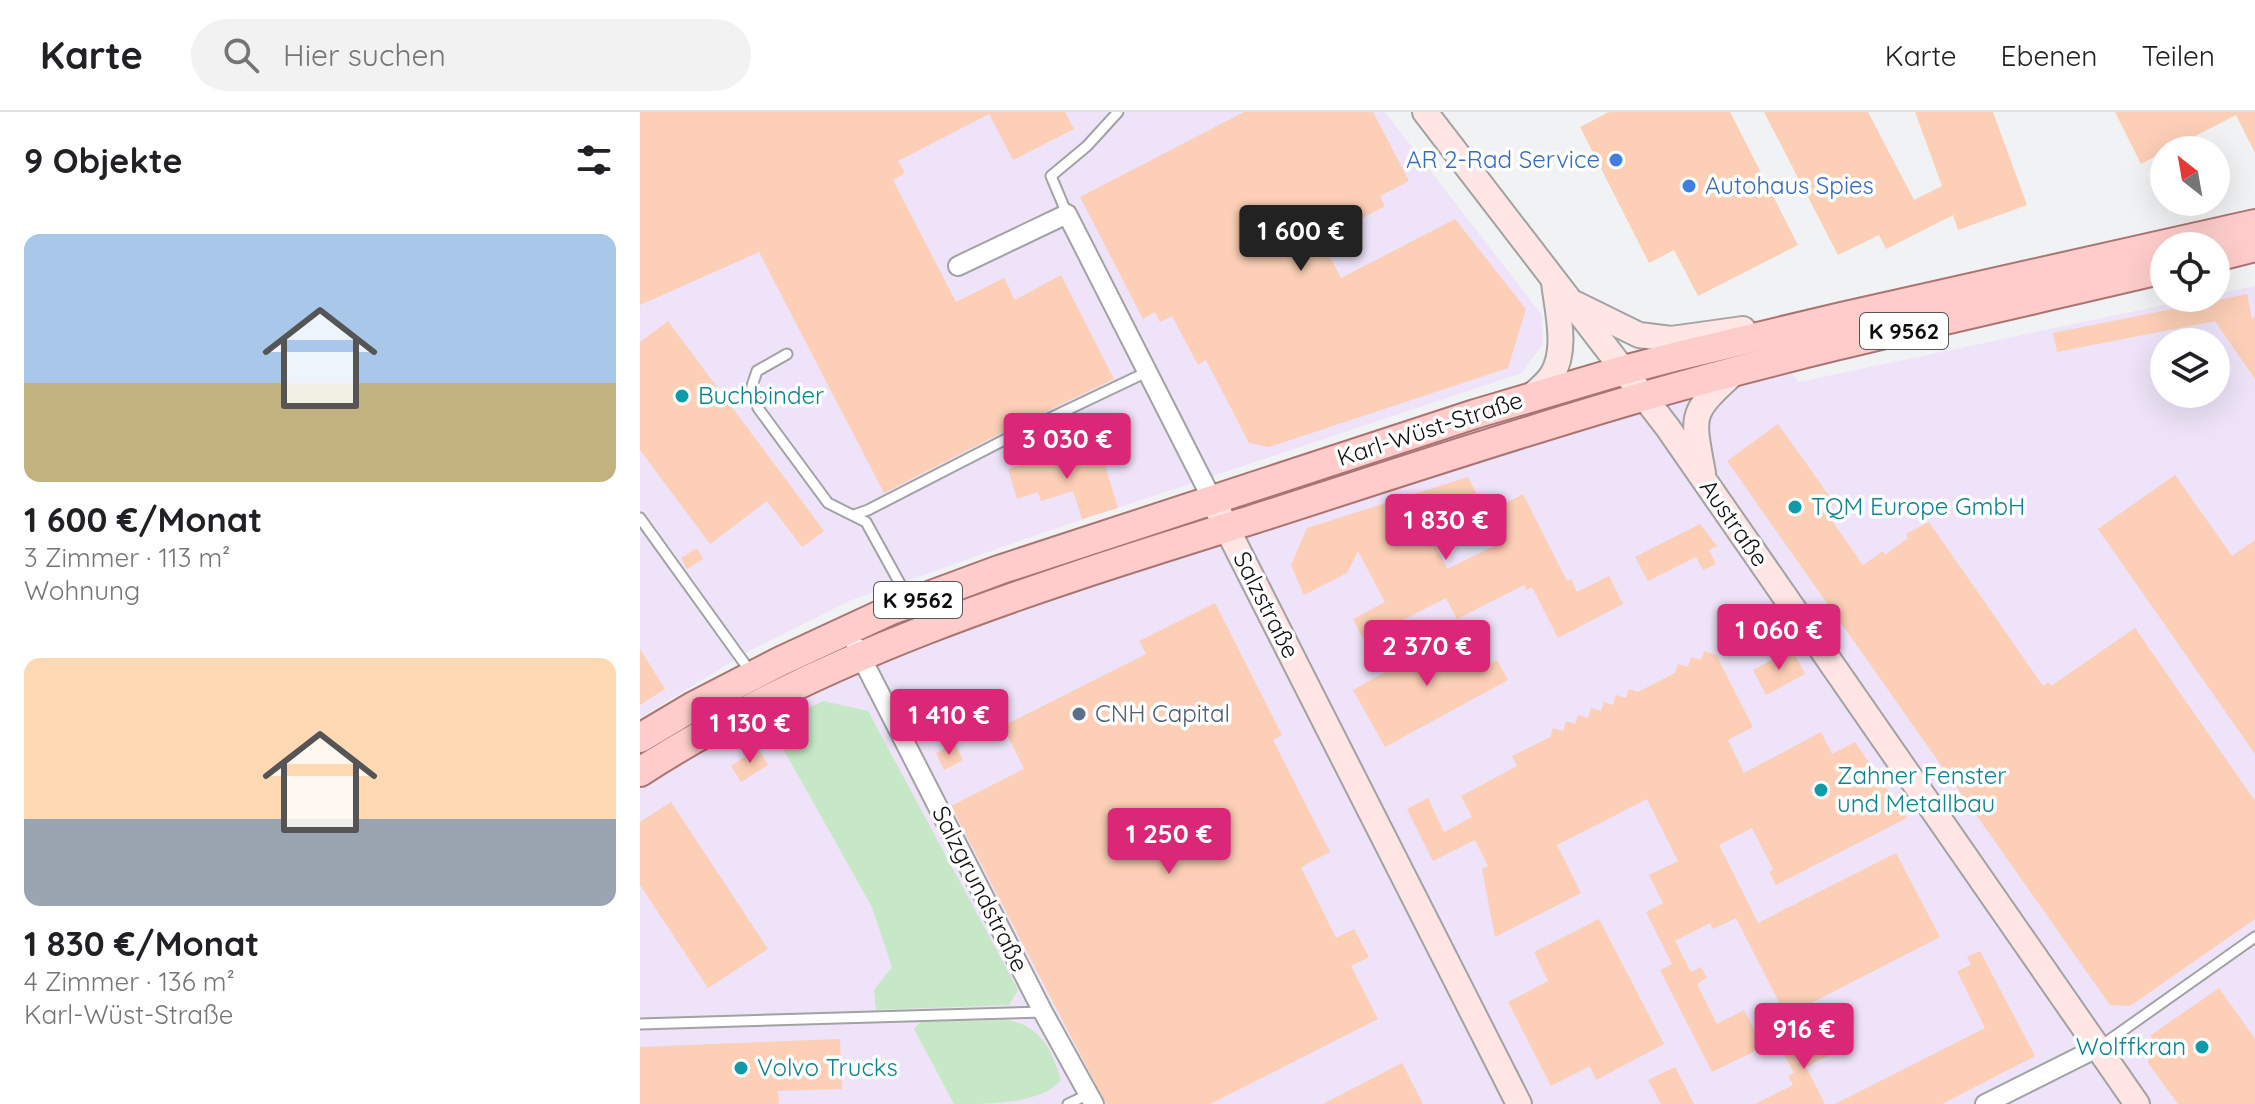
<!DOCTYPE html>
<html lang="de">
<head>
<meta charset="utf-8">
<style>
	:root { --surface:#fff; --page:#f2f2f2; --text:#202124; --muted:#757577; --line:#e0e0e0; --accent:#db2777 }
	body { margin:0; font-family:Quicksand,sans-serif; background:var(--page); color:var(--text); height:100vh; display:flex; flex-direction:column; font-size:30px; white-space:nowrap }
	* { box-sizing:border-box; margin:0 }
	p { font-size:26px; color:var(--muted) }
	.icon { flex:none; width:44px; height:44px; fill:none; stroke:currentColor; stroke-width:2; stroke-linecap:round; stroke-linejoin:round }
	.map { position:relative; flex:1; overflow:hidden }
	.sheet { display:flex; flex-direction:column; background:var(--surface); width:640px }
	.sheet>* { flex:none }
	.needle { width:52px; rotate:329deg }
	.controls { position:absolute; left:1510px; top:24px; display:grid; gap:16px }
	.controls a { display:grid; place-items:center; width:80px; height:80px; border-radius:50%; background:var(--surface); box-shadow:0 8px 32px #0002; font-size:40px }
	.price { position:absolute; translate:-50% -68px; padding:0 18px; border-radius:8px; background:var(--accent); color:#fff; font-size:26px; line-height:52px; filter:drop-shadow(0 2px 4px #0008) }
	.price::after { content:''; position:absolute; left:50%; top:48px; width:24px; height:18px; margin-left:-12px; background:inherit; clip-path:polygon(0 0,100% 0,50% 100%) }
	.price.on { background:#222; color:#fff }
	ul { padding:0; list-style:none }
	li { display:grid; align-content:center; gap:16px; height:424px; padding:0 24px }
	li span { display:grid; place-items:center; height:248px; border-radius:16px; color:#555 }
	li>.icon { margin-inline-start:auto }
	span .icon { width:144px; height:144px; fill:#fffc; stroke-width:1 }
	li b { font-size:34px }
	h2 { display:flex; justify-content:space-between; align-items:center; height:96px; padding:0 24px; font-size:34px }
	header { display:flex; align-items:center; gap:48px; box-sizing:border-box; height:112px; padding:0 40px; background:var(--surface); border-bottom:2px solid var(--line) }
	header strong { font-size:38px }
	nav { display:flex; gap:44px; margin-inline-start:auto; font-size:28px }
	.search { width:560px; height:72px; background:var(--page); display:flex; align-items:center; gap:20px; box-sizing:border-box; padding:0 28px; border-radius:44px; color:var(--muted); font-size:30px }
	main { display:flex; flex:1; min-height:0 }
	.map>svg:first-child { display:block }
	.industrial { fill:#eee3f8; fill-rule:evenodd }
	.green { fill:#c6e8c6 }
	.building { fill:#fccfb6 }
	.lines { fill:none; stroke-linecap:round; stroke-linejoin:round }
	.lane-casing { stroke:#a2a2a3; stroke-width:13 }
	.street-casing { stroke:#a2a2a3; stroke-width:22 }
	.secondary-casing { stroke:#a2a2a3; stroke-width:28 }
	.primary-casing { stroke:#aa7472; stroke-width:32 }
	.lane { stroke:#fff; stroke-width:9 }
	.street { stroke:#fff; stroke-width:18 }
	.secondary { stroke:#ffe6e5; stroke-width:24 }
	.primary { stroke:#fecdcb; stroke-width:28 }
	.shop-dot { fill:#3f7fe0; stroke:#fff; stroke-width:3 }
	.culture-dot { fill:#0f9aa8; stroke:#fff; stroke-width:3 }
	.service-dot { fill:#5c6f8a; stroke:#fff; stroke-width:3 }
	.labels { text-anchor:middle; stroke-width:7; stroke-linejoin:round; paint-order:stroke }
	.shield { fill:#fff; stroke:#565657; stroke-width:2 }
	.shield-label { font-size:22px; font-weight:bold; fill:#0e0e0f }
	.shop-label { font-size:24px; fill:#366cbe; stroke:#fff; text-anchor:end }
	.culture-label { font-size:24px; fill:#0d838f; stroke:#fff; text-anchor:start }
	.street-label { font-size:24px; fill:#0e0e0f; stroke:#fff }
	.service-label { font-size:24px; fill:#4e5e75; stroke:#fff; text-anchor:start }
</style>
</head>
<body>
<header>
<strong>Karte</strong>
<div class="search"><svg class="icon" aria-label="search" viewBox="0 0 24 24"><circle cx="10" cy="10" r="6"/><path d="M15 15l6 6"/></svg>Hier suchen</div>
<nav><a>Karte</a><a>Ebenen</a><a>Teilen</a></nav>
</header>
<main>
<section class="sheet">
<h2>9 Objekte<svg class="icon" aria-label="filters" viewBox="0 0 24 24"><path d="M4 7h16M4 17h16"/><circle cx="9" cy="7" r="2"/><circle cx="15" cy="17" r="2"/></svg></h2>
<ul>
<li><span style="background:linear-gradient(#a9c7e8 60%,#c2b280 0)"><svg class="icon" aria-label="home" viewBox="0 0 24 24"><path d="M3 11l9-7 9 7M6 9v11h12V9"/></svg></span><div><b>1 600 €/Monat</b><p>3 Zimmer · 113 m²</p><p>Wohnung</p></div></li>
<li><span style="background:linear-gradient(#ffd9b3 65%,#9aa5b1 0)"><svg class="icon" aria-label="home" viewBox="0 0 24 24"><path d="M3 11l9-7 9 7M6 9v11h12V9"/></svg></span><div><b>1 830 €/Monat</b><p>4 Zimmer · 136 m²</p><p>Karl-Wüst-Straße</p></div></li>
</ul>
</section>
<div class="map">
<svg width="1615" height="992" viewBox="0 0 1615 992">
	<rect width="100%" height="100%" fill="#f1f2f3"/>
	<g class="industrial">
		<polygon points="0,0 745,0 902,203 903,232 882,261 402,421 209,489 109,539 0,606"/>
		<path d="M 1615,174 L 1615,992 L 0,992 L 0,646 L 44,618 L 175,548 L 356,477 L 888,306 L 1131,237 L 1159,270 L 1557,186 L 1576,186 L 1576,182 ZM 1524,230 L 1576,230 L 1576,282 L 1524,282 Z"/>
	</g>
	<g class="green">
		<polygon points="183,589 228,599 378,878 369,893 236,898 234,878 252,855 232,795 131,615"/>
		<path d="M 368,908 C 402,915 411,937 421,968 C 402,992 347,992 314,992 L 274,917 L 281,910 Z"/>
	</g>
	<g class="building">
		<polygon points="0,0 425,0 434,17 373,48 349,2 258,49 265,61 253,68 316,190 364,166 375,188 421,163 474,267 367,318 244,381 119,140 0,193"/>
		<polygon points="604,0 733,0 769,69 740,84 745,94 681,128 701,166 815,107 886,197 868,256 629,335 609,331 566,248 558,253 532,204 520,210 515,200 503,207 440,85"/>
		<polygon points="969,0 1090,0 1158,133 1058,184 1034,138 1009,151 940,15"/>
		<polygon points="1124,0 1228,0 1274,88 1302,74 1275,0 1353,0 1387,93 1318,118 1313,103 1246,137 1239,123 1198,143"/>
		<polygon points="1475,0 1615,0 1615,41 1596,3 1501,52"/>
		<polygon points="1607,182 1612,207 1615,205 1615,267 1575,209 1417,240 1413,221"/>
		<polygon points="28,209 184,419 162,435 127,389 70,432 0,338 0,230"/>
		<polygon points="1138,312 1195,392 1185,399 1223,453 1243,439 1245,443 1268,426 1266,422 1289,410 1403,574 1409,570 1411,574 1495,516 1615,689 1615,807 1490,894 1470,893 1087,349"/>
		<polygon points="436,335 441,349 462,343 478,396 442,407 433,379 401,389 398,380 377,387 368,357"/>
		<polygon points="1535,363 1592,444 1615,428 1615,642 1458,417"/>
		<polygon points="828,365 839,387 798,401 784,410 807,457 862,430 847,401 883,382 927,469 931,467 937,480 969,464 983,492 918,526 892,475 887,478 884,473 817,507 806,486 724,528 713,507 745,490 718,439 707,461 664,483 651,453 667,416"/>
		<polygon points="1060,412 1077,434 1069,438 1076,452 1063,458 1056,445 1008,469 995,445"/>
		<polygon points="57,436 63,447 47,457 41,446"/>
		<polygon points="575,491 642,623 633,628 690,740 661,755 696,826 714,817 729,845 711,854 738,907 570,992 466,992 311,694 384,657 363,614 506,542 499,529"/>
		<polygon points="822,517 843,556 857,548 868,568 745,635 713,578"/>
		<polygon points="0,537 25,577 0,593"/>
		<polygon points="1152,537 1165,562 1126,583 1113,558"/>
		<polygon points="1064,539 1076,543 1113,615 1088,628 1104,661 1181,620 1192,642 1215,630 1267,706 1136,773 1129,760 1133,757 1112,716 1079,733 1118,811 1256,741 1300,825 1146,904 1096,806 1073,817 1070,811 1035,829 1051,860 1061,855 1067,866 1057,872 1077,912 1104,898 1123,935 1072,960 1020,858 1032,852 1006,800 1023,791 1009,763 1038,749 1007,687 917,733 941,781 855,825 842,757 848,754 835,728 793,749 767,697 788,686 804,720 832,705 821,684 877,654 872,644 910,625 913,616 923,619 926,609 935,612 938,603 948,606 951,596 961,599 964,590 973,593 976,583 986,586 989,577 998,580 1035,561 1038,552 1048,555 1051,545 1061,548"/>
		<polygon points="315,632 323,648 304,658 296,641"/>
		<polygon points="118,636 128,653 101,670 91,654"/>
		<polygon points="31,690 128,837 68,876 0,773 0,710"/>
		<polygon points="959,807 1024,932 956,968 950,954 911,974 868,890 908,869 894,840"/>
		<polygon points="1340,839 1395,944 1302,992 1195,992 1345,916 1317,859 1331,853 1327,845"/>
		<polygon points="1579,876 1615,927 1615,992 1538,992 1508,951 1511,923"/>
		<polygon points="1188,916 1199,938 1166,955 1185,992 1115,992 1153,973 1148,964 1154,961 1143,940"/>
		<polygon points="200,927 202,977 138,979 139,992 0,992 0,935"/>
		<polygon points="762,951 783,992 683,992"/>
		<polygon points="1035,955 1054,992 1021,992 1008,968"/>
	</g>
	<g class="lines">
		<defs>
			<g id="lane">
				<polyline points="427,102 411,64 447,34 478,0"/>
				<polyline points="147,242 117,259 112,274 118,296 188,391 226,410 269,488"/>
				<polyline points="214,403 228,398 370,325 509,259"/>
				<polyline points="0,406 110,559"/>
				<polyline points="0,912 403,900"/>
				<polyline points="1458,936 1615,825"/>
				<polyline points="428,992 449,982"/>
			</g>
			<g id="street">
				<polyline points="318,154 427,102 572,387"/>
				<polyline points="216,535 403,900 454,992"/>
				<polyline points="1345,992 1457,936"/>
			</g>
			<g id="secondary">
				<polyline points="785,0 1028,316 1497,992"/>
				<polyline points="936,192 999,223 1031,227 1103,217"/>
				<path d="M 890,285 C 897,279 907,271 912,263 C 928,237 917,198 914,170"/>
				<path d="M 1063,361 C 1052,301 1049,302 1095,260"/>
				<polyline points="572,387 879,992"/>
			</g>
			<g id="primary">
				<polyline points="1576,145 1615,135"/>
				<polyline points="0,626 52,595 141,549 251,498 359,458 835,302 984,258 1038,244 1201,205 1615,112"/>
				<path d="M 0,660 C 187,539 401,474 611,408 C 742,366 873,322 1005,284 C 1176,235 1351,198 1524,157"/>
			</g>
		</defs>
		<use href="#lane" class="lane-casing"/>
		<use href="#street" class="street-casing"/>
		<use href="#secondary" class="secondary-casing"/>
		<use href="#primary" class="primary-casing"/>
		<use href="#lane" class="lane"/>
		<use href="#street" class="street"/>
		<use href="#secondary" class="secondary"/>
		<use href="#primary" class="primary"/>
	</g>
	<g class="shop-dot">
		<circle cx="976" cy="48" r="8"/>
		<circle cx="1049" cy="74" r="8"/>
	</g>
	<g class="culture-dot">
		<circle cx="42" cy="284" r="8"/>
		<circle cx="1155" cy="395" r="8"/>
		<circle cx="1181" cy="678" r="8"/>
		<circle cx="1562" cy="935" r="8"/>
		<circle cx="101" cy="956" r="8"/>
	</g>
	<circle class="service-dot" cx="439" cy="602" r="8"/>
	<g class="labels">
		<g class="shield">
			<rect x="1220" y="201" width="88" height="36" rx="6"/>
			<rect x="234" y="470" width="88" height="36" rx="6"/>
		</g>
		<g class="shield-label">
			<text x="1264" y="227">K 9562</text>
			<text x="278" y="496">K 9562</text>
		</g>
		<g class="shop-label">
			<text x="960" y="56">AR 2-Rad Service</text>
			<text x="1065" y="82" text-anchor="start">Autohaus Spies</text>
		</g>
		<g class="culture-label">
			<text x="58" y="292">Buchbinder</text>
			<text x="1171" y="403">TQM Europe GmbH</text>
			<text x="1197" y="672">Zahner Fenster<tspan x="1197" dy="28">und Metallbau</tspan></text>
			<text x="1546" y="943" text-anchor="end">Wolffkran</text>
			<text x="117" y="964">Volvo Trucks</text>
		</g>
		<g class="street-label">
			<text transform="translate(790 317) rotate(-18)" y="8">Karl-Wüst-Straße</text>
			<text transform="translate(1094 411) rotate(55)" y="8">Austraße</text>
			<text transform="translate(626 493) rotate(63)" y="8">Salzstraße</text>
			<text transform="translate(340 777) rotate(63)" y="8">Salzgrundstraße</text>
		</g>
		<g class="service-label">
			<text x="455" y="610">CNH Capital</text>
		</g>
	</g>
</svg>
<div class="controls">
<a><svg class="needle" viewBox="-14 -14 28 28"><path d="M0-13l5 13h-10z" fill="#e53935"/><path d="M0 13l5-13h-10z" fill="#757577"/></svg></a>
<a><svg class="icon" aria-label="locate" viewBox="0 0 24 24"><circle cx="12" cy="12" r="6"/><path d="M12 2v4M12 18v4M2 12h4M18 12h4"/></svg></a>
<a><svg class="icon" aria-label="layers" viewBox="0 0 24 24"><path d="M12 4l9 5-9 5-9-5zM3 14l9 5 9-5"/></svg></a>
</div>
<b class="price on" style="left:661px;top:161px">1 600 €</b>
<b class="price" style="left:427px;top:369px">3 030 €</b>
<b class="price" style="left:806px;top:450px">1 830 €</b>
<b class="price" style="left:1139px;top:560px">1 060 €</b>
<b class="price" style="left:787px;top:576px">2 370 €</b>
<b class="price" style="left:309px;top:645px">1 410 €</b>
<b class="price" style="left:110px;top:653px">1 130 €</b>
<b class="price" style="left:529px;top:764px">1 250 €</b>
<b class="price" style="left:1164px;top:959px">916 €</b>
</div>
</main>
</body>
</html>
